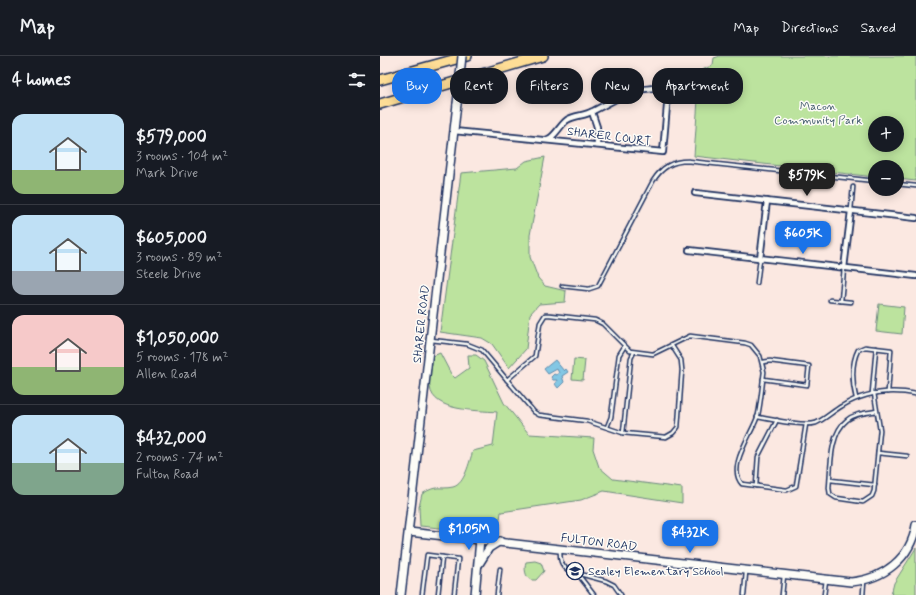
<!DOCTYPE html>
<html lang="en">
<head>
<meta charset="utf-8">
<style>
	:root { --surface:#171b24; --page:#242831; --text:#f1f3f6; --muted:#9ea1a6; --line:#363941; --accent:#1a73e8 }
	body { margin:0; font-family:Mynerve,sans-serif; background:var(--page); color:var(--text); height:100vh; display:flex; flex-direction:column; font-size:15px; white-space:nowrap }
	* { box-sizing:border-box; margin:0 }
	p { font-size:13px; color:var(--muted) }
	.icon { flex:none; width:22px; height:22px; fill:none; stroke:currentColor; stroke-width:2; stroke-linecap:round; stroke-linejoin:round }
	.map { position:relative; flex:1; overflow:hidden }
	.sheet { display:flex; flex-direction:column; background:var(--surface); width:380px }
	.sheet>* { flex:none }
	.banner { position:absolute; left:12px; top:12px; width:380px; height:36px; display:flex; gap:8px }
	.buttons { position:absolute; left:488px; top:60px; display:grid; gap:8px }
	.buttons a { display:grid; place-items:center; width:36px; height:36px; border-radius:50%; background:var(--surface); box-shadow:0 2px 10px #0003; font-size:20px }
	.price { position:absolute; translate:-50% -34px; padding:0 9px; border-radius:8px; background:var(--accent); color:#fff; font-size:13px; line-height:26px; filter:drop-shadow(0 1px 2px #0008) }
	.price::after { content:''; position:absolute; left:50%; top:24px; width:12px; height:9px; margin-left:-6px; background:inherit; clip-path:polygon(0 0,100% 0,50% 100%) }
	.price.current { background:#222; color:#fff }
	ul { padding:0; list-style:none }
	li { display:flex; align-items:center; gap:12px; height:100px; padding:0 12px }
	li+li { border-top:1px solid var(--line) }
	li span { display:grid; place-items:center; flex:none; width:112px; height:80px; border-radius:12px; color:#555 }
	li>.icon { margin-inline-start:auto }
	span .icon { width:48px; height:48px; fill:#fffc; stroke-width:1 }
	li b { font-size:17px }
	h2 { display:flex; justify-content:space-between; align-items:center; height:48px; padding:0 12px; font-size:17px }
	.tag { padding:0 14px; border-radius:16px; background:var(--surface); box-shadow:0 2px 10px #0003; font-size:14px; line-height:36px }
	.tag.current { background:var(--accent); color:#fff }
	header { display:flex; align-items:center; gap:24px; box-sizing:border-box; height:56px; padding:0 20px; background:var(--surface); border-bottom:1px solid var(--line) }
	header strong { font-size:19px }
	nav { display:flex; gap:22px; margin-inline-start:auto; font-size:14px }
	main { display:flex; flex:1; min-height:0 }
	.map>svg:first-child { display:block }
	.green { fill:#bce39e; stroke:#6c897e; fill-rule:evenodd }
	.water { fill:#83c7e4; stroke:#598aae }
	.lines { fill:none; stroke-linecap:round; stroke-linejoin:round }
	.lane-casing { stroke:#1b2f5e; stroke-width:5.5 }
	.street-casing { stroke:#1b2f5e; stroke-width:8 }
	.secondary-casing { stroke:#1b2f5e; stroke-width:10 }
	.highway-casing { stroke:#1b2f5e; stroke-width:12 }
	.lane { stroke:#fdfcf7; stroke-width:2.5 }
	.street { stroke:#fdfcf7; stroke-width:4.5 }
	.secondary { stroke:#fdfcf7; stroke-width:7 }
	.highway { stroke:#fedd96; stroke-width:9 }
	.secondary-bridge-casing { stroke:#1b2f5e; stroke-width:10; stroke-linecap:butt }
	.secondary-bridge { stroke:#fdfcf7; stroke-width:7 }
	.labels { text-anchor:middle; stroke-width:3; stroke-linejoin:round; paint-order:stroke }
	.park-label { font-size:12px; fill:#435c6e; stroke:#fdfcf7 }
	.street-label { font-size:12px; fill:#1b2f5e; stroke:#fdfcf7 }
	.poi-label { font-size:12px; fill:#1b2f5e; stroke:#fdfcf7; text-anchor:start }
</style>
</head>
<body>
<header>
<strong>Map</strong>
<nav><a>Map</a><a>Directions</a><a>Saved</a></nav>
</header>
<main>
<section class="sheet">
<h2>4 homes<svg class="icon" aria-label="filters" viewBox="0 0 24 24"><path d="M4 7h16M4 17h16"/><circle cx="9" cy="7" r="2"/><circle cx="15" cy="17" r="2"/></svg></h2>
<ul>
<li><span style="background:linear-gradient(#bfe0f5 70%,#8fb573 0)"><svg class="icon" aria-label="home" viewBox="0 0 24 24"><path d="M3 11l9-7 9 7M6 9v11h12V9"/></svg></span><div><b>$579,000</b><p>3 rooms · 104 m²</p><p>Mark Drive</p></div></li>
<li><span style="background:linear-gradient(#bfe0f5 70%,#9aa5b1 0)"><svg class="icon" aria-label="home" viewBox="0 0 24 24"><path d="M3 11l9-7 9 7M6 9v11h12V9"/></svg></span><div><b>$605,000</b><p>3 rooms · 89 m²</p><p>Steele Drive</p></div></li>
<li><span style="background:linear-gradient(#f6c9c9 65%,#8fb573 0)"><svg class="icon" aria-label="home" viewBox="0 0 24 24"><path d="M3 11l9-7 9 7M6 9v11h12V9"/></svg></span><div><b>$1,050,000</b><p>5 rooms · 178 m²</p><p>Allen Road</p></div></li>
<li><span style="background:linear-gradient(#bfe0f5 60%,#7fa58c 0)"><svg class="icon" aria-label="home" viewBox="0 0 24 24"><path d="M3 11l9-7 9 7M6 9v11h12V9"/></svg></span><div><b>$432,000</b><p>2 rooms · 74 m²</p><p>Fulton Road</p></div></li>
</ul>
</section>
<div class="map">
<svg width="536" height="539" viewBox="0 0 536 539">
	<rect width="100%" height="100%" fill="#fbe8e1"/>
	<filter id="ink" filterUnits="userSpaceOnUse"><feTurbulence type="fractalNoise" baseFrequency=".025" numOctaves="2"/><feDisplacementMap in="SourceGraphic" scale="8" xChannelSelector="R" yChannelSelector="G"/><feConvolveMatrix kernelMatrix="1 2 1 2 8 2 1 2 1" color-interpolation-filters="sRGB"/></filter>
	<g filter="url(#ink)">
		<g class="green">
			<path d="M 340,0 L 536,0 L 536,125 L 517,123 L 517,111 L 495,111 L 495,121 L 314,100 L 320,15 L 333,9 L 334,2 ZM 495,67 L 517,67 L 517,89 L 495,89 Z"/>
			<polygon points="165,101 150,179 150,201 158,222 165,230 186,235 185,246 159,248 150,258 146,293 129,312 112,288 102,282 60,276 81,117 137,112 146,105"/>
			<polygon points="499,248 524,251 522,278 496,275"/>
			<path d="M 60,297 L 71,318 L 75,322 L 89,312 L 88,299 L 96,299 L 104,305 L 124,347 L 149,378 L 214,382 L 213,393 L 219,411 L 233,423 L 302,432 L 302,447 L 224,435 L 201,444 L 121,456 L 118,478 L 40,470 L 39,451 L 42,438 C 58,428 58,434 73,431 C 85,428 89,406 93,395 L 113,390 L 117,356 C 97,354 53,356 50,331 C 48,322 52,310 53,300 Z"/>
			<polygon points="194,303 205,304 203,324 192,323"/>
			<polygon points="536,492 536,539 511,539 514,527"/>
			<path d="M 155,505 L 161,507 L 164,515 L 156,524 L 151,524 C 145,521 144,512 146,506 Z"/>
		</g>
		<polygon class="water" points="175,304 184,315 186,313 188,316 182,320 184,326 178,332 175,328 177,324 173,324 171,321 174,318 176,319 179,317 177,313 168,318 164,313"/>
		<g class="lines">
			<defs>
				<g id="lane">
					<polyline points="517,128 536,130"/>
					<polyline points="471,154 473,131"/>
					<polyline points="377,227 380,203"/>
					<path d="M 182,230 L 209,233 L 218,230 L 273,125 C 282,111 292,105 308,105 L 495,125"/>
					<polyline points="450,244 471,246"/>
					<polyline points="461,245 464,212"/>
					<polyline points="51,284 87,288 102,294 154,356 159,359 207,365 243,377 286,381 293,377 298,371 302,314 301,304 292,290"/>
					<polyline points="383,306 390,305 429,310 427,329 383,323"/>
					<path d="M 127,324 L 155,300 L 160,267 L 165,259 L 170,259 L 215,264 L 223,268 L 250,295 L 273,298 L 310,280 L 365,287 L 371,289 L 380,300 L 384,316 C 382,330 381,345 378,359 C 373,377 346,411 362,428 L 407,434 L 416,430 L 426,368"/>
					<polyline points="492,337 496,292"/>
					<path d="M 494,337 L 500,374 L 494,435 L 492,440 L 483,446 L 456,442 L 450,438 L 449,432 C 451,412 449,378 467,364 C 475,357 487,357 497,355"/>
					<path d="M 476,342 C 472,327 471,308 478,294 L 485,291 L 511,294 L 508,336"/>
					<path d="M 377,361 C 391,363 423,371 436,367 C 445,363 453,355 462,350 C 485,336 509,333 536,338"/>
					<polyline points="227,371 231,361 239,299 244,291"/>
					<polyline points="243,377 251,302 254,296"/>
					<polyline points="498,397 527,400"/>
					<polyline points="450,424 495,429"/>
					<polyline points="376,430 378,401 397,364"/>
					<path d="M 180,493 C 180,504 180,508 189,515 L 226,525 L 234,529 L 241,539"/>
					<polyline points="197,517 214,539"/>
					<polyline points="42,539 47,499 78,503 74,539"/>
					<polyline points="58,539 62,501"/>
					<polyline points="117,539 120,513"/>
					<polyline points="364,539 366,516"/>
					<polyline points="402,539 404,519"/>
					<polyline points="444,539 446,524"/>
					<polyline points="483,539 484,524"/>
				</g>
				<g id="street">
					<polyline points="212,56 217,71 217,89"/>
					<path d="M 74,75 L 283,96 L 288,38 L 283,33 L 279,32 C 250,32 238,43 213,55 C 205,60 195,59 187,64 C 180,69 175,81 168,83"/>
					<polyline points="315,137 536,162"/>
					<polyline points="309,194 536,220"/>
					<polyline points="380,203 387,145"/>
					<polyline points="464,212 471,155"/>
				</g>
				<g id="secondary">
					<path d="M 29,476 L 471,526 C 504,523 531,502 536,469"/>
					<polyline points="99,508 109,492 120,485"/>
					<polyline points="21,539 77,48"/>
					<polyline points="95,539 100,483"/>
				</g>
				<g id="highway">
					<polyline points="0,24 87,0"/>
					<polyline points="0,48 163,0"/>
				</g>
			</defs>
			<use href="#lane" class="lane-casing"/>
			<use href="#street" class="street-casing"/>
			<use href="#secondary" class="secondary-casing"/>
			<use href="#highway" class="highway-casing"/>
			<use href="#lane" class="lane"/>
			<use href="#street" class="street"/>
			<use href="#secondary" class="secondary"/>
			<use href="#highway" class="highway"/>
			<defs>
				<polyline id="secondary-bridge" points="77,48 82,0"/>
			</defs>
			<use href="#secondary-bridge" class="secondary-bridge-casing"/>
			<use href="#secondary-bridge" class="secondary-bridge"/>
		</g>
	</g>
	<defs>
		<symbol id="school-ring" viewBox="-11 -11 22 22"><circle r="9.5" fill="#fdfcf7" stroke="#1b2f5e" stroke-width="1.5"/><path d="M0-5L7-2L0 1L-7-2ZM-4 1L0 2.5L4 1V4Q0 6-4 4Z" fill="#1b2f5e"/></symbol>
	</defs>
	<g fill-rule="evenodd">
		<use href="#school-ring" x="185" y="505" width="20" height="20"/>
	</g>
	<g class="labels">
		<g class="park-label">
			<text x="438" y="54">Macon<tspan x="438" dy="14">Community Park</tspan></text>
		</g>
		<g class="street-label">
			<text transform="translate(229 80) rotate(7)" y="4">SHARER COURT</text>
			<text transform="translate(41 268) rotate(-84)" y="4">SHARER ROAD</text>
			<text transform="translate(219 486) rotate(7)" y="4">FULTON ROAD</text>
		</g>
		<g class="poi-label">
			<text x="208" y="519">Sealey Elementary School</text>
		</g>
	</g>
</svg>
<div class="buttons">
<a>+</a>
<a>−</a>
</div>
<b class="price current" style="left:427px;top:141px">$579K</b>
<b class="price" style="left:423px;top:199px">$605K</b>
<b class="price" style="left:89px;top:495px">$1.05M</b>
<b class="price" style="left:310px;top:498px">$432K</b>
<div class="banner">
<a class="tag current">Buy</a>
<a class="tag">Rent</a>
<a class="tag">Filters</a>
<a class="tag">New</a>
<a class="tag">Apartment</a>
</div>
</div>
</main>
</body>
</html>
